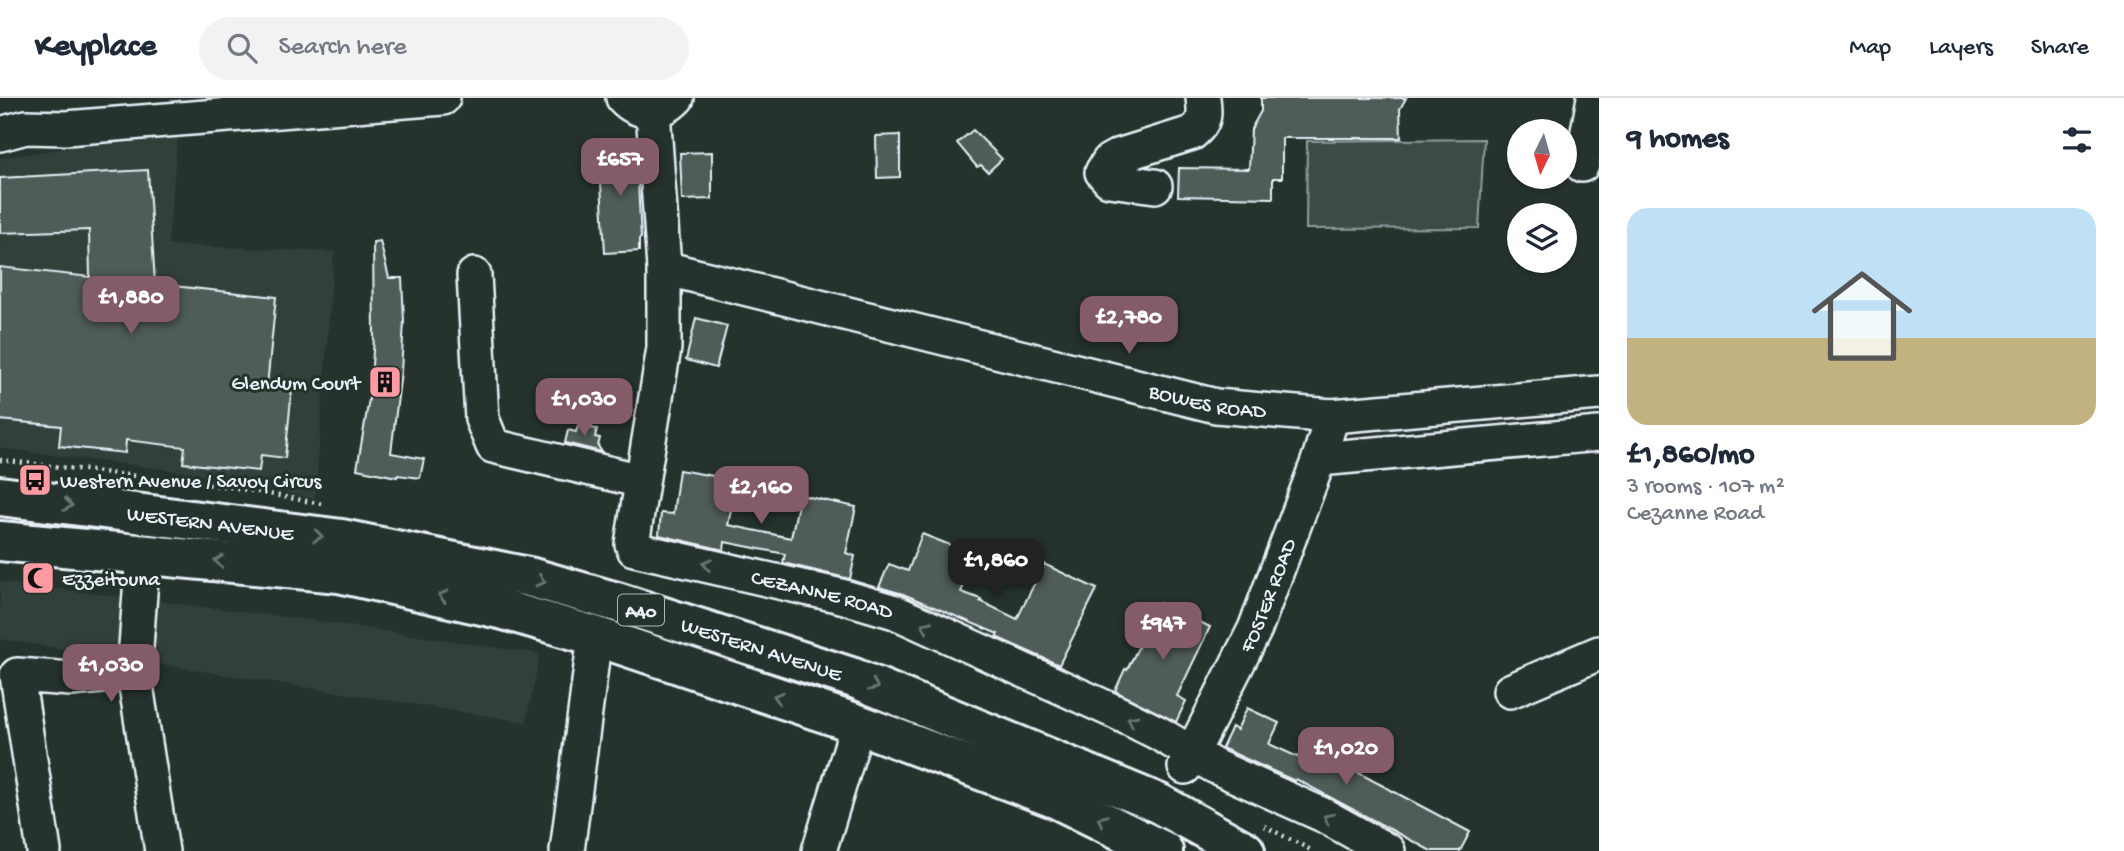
<!DOCTYPE html>
<html lang="en">
<head>
<meta charset="utf-8">
<style>
	:root { --surface:#fff; --page:#f2f2f3; --text:#1f2937; --muted:#747a83; --line:#e0e1e3; --accent:#845c67 }
	body { margin:0; font-family:"Gochi Hand",sans-serif; background:var(--page); color:var(--text); height:100vh; display:flex; flex-direction:column; font-size:26px; white-space:nowrap }
	* { box-sizing:border-box; margin:0 }
	p { font-size:23px; color:var(--muted) }
	.icon { flex:none; width:38px; height:38px; fill:none; stroke:currentColor; stroke-width:2; stroke-linecap:round; stroke-linejoin:round }
	.map { position:relative; flex:1; overflow:hidden }
	.panel { display:flex; flex-direction:column; background:var(--surface); width:525px }
	.panel>* { flex:none }
	.needle { width:46px; rotate:185deg }
	.buttons { position:absolute; left:1507px; top:21px; display:grid; gap:14px }
	.buttons a { display:grid; place-items:center; width:70px; height:70px; border-radius:50%; background:var(--surface); box-shadow:0 2px 5px #0004; font-size:35px }
	.price { position:absolute; translate:-50% -60px; padding:0 16px; border-radius:14px; background:var(--accent); color:#fff; font-size:23px; line-height:46px; filter:drop-shadow(0 2px 4px #0008) }
	.price::after { content:''; position:absolute; left:50%; top:42px; width:21px; height:16px; margin-left:-10px; background:inherit; clip-path:polygon(0 0,100% 0,50% 100%) }
	.price.selected { background:#222; color:#fff }
	ul { padding:0; list-style:none }
	li { display:grid; align-content:center; gap:14px; height:371px; padding:0 28px }
	li span { display:grid; place-items:center; height:217px; border-radius:21px; color:#555 }
	li>.icon { margin-inline-start:auto }
	span .icon { width:126px; height:126px; fill:#fffc; stroke-width:1 }
	li b { font-size:30px }
	h2 { display:flex; justify-content:space-between; align-items:center; height:84px; padding:0 28px; font-size:30px }
	header { display:flex; align-items:center; gap:42px; box-sizing:border-box; height:98px; padding:0 35px; background:var(--surface); border-bottom:2px solid var(--line) }
	header strong { font-size:33px }
	nav { display:flex; gap:38px; margin-inline-start:auto; font-size:24px }
	.search { width:490px; height:63px; background:var(--page); display:flex; align-items:center; gap:18px; box-sizing:border-box; padding:0 24px; border-radius:38px; color:var(--muted); font-size:26px }
	main { display:flex; flex:1; min-height:0 }
	.map>svg:first-child { display:block }
	.built { fill:#333f3a }
	.green { fill:#3e4b47; stroke:#939ea0; stroke-width:2 }
	.building { fill:#505c59; stroke:#e8f1f8; stroke-width:2 }
	.lines { fill:none; stroke-linecap:round; stroke-linejoin:round }
	.minor-casing { stroke:#e8f1f8; stroke-width:38 }
	.highway-casing { stroke:#e8f1f8; stroke-width:44 }
	.path { stroke:#e8f1f8; stroke-width:4.5; stroke-dasharray:2 5; stroke-linecap:butt }
	.minor { stroke:#26332d; stroke-width:33 }
	.highway { stroke:#26332d; stroke-width:38 }
	.oneway { stroke:#6a7674 }
	.labels { text-anchor:middle; stroke-width:6; stroke-linejoin:round; paint-order:stroke }
	.shield { fill:#26332d; stroke:#aeb8bb; stroke-width:2 }
	.shield-label { font-size:19px; font-weight:bold; fill:#e8f1f8 }
	.poi-label { font-size:21px; fill:#e8f1f8; stroke:#26332d; text-anchor:start }
	.street-label { font-size:21px; fill:#e8f1f8; stroke:#26332d }
</style>
</head>
<body>
<header>
<strong>Keyplace</strong>
<div class="search"><svg class="icon" aria-label="search" viewBox="0 0 24 24"><circle cx="10" cy="10" r="6"/><path d="M15 15l6 6"/></svg>Search here</div>
<nav><a>Map</a><a>Layers</a><a>Share</a></nav>
</header>
<main>
<div class="map">
<svg width="1599" height="753" viewBox="0 0 1599 753">
	<rect width="100%" height="100%" fill="#26332d"/>
	<filter id="ink" filterUnits="userSpaceOnUse"><feTurbulence type="fractalNoise" baseFrequency=".0143" numOctaves="2"/><feDisplacementMap in="SourceGraphic" scale="14" xChannelSelector="R" yChannelSelector="G"/><feConvolveMatrix kernelMatrix="1 2 1 2 8 2 1 2 1" color-interpolation-filters="sRGB"/></filter>
	<g filter="url(#ink)">
		<g class="built">
			<polygon points="178,33 168,147 334,154 315,401 192,375 0,350 0,60"/>
			<polygon points="0,484 310,522 540,556 526,624 0,541"/>
		</g>
		<polygon class="green" points="1484,41 1479,130 1306,131 1307,43"/>
		<g class="building">
			<polygon points="1261,0 1406,0 1400,11 1401,40 1282,40 1282,80 1273,80 1273,100 1178,98 1179,70 1249,71 1251,31 1261,13"/>
			<polygon points="973,32 1002,61 988,74 981,67 977,69 957,45"/>
			<polygon points="900,37 900,79 877,80 876,38"/>
			<polygon points="621,44 622,51 636,50 641,140 639,141 639,153 605,155 599,50 604,45"/>
			<polygon points="712,54 712,101 682,102 680,55"/>
			<polygon points="148,72 155,186 276,199 267,288 292,291 285,360 261,357 259,373 183,365 185,349 126,342 125,355 59,348 61,328 0,322 0,169 90,179 89,132 0,135 0,80"/>
			<polygon points="380,143 389,180 402,180 404,223 401,274 391,355 424,361 420,380 398,377 397,379 357,371 370,295 374,239 373,144"/>
			<polygon points="696,220 727,228 716,270 686,262"/>
			<polygon points="578,328 597,331 595,339 600,340 598,348 602,354 565,345 568,332 576,334"/>
			<polygon points="679,372 737,382 728,427 791,440 800,397 856,409 846,455 855,458 850,481 783,465 785,456 725,444 724,452 659,437 661,415 673,416"/>
			<polygon points="922,436 976,457 961,494 981,501 980,503 1017,521 1044,466 1097,491 1059,567 996,539 998,536 903,496 879,489 889,466 908,473"/>
			<polygon points="1160,505 1210,529 1177,598 1186,603 1176,624 1115,593 1125,571 1127,572"/>
			<polygon points="1247,610 1279,625 1269,646 1333,675 1338,664 1470,734 1460,753 1431,753 1296,681 1295,683 1222,650 1232,629 1237,632"/>
		</g>
		<g class="lines">
			<defs>
				<g id="minor">
					<path d="M 623,0 C 638,16 661,17 677,0"/>
					<path id="s1" d="M 653,13 L 664,170 L 664,250 L 632,446 L 634,451 L 841,498 L 895,514 L 1120,616 L 1158,635 L 1214,668 L 1323,717 L 1388,753"/>
					<polyline points="0,36 26,29 66,30 443,0"/>
					<polyline points="1582,67 1594,0"/>
					<path d="M 1155,88 L 1109,82 L 1102,74 L 1109,63 L 1118,58 L 1192,35 C 1206,24 1205,16 1203,0"/>
					<path id="s2" d="M 664,170 L 1216,308 L 1332,318 L 1599,295"/>
					<polyline points="474,177 482,321 493,348 642,383"/>
					<polyline points="1319,361 1599,336"/>
					<polyline points="143,455 134,575 162,753"/>
					<polyline points="1510,593 1599,555"/>
					<path id="s3" d="M 1185,669 L 1255,531 L 1319,361 L 1332,318"/>
					<polyline points="44,753 17,577 71,581 134,575"/>
					<polyline points="567,753 595,538"/>
					<polyline points="819,753 858,626"/>
				</g>
				<g id="highway">
					<path id="s4" d="M 0,398 L 342,441 L 529,479 L 620,505 L 854,580 L 1158,705 L 1245,753"/>
					<polyline points="0,443 339,475 504,512 595,538 858,626 1057,701 1163,753"/>
				</g>
			</defs>
			<use href="#minor" class="minor-casing"/>
			<use href="#highway" class="highway-casing"/>
			<g class="path">
				<polyline points="0,362 237,390 322,406"/>
				<polyline points="1264,728 1313,753"/>
			</g>
			<use href="#minor" class="minor"/>
			<use href="#highway" class="highway"/>
		</g>
		<defs><path id="oneway-chevron" d="M-2-3.5L2.5 0L-2 3.5" fill="none" stroke-width="1.6" stroke-linecap="round" stroke-linejoin="round" transform="scale(1.75)"/></defs>
		<g class="oneway">
			<use href="#oneway-chevron" transform="translate(68 407) rotate(7)"/>
			<use href="#oneway-chevron" transform="translate(318 438) rotate(7)"/>
			<use href="#oneway-chevron" transform="translate(219 463) rotate(-174)"/>
			<use href="#oneway-chevron" transform="translate(707 466) rotate(-168)"/>
			<use href="#oneway-chevron" transform="translate(541 483) rotate(16)"/>
			<use href="#oneway-chevron" transform="translate(443 498) rotate(-167)"/>
			<use href="#oneway-chevron" transform="translate(926 528) rotate(-156)"/>
			<use href="#oneway-chevron" transform="translate(874 588) rotate(23)"/>
			<use href="#oneway-chevron" transform="translate(778 599) rotate(-162)"/>
			<use href="#oneway-chevron" transform="translate(1132 622) rotate(-154)"/>
			<use href="#oneway-chevron" transform="translate(1328 720) rotate(-152)"/>
			<use href="#oneway-chevron" transform="translate(1102 722) rotate(-155)"/>
		</g>
	</g>
	<defs>
		<symbol id="building-square" viewBox="-11 -11 22 22"><rect x="-9" y="-9" width="18" height="18" rx="4" fill="#ff9aa2" stroke="#26332d"/><path d="M-4-6H4V6H1V3H-1V6H-4ZM-2.5-4.3h1.7v1.8h-1.7ZM.8-4.3h1.7v1.8H.8ZM-2.5-1h1.7V.8h-1.7ZM.8-1h1.7V.8H.8Z" fill="#111"/></symbol>
		<symbol id="bus-square" viewBox="-11 -11 22 22"><rect x="-9" y="-9" width="18" height="18" rx="4" fill="#ff9aa2" stroke="#26332d"/><path d="M-5-6H5V4H4V6H2V4H-2V6H-4V4H-5ZM-3.5-4V0h7V-4ZM-3.5 1.2v1.5H-2V1.2ZM2 1.2v1.5H3.5V1.2Z" fill="#111"/></symbol>
		<symbol id="mosque-square" viewBox="-11 -11 22 22"><rect x="-9" y="-9" width="18" height="18" rx="4" fill="#ff9aa2" stroke="#26332d"/><path d="M3.5-4.9A6 6 0 1 0 3.5 4.9A5 5 0 1 1 3.5-4.9Z" fill="#111"/></symbol>
	</defs>
	<g fill-rule="evenodd">
		<use href="#building-square" x="366" y="265" width="38" height="38"/>
		<use href="#bus-square" x="16" y="363" width="38" height="38"/>
		<use href="#mosque-square" x="19" y="461" width="38" height="38"/>
	</g>
	<g class="labels">
		<rect class="shield" x="618" y="496.5" width="46" height="31" rx="5"/>
		<g class="shield-label">
			<text x="641" y="519">A40</text>
		</g>
		<g class="poi-label">
			<text x="360" y="291" text-anchor="end">Glendum Court</text>
			<text x="60" y="389">Western Avenue / Savoy Circus</text>
			<text x="62" y="487">Ezzeitouna</text>
		</g>
		<g class="street-label">
			<text dy="7" stroke="none"><textPath href="#s2" startOffset="560">BOWES ROAD</textPath></text>
			<text dy="7" stroke="none"><textPath href="#s4" startOffset="212">WESTERN AVENUE</textPath></text>
			<text dy="7" stroke="none"><textPath href="#s1" startOffset="635">CEZANNE ROAD</textPath></text>
			<text dy="7" stroke="none"><textPath href="#s3" startOffset="191">FOSTER ROAD</textPath></text>
			<text dy="7" stroke="none"><textPath href="#s4" startOffset="779">WESTERN AVENUE</textPath></text>
		</g>
	</g>
</svg>
<div class="buttons">
<a><svg class="needle" viewBox="-14 -14 28 28"><path d="M0-13l5 13h-10z" fill="#e53935"/><path d="M0 13l5-13h-10z" fill="#747a83"/></svg></a>
<a><svg class="icon" aria-label="layers" viewBox="0 0 24 24"><path d="M12 4l9 5-9 5-9-5zM3 14l9 5 9-5"/></svg></a>
</div>
<b class="price" style="left:620px;top:100px">£657</b>
<b class="price" style="left:131px;top:238px">£1,880</b>
<b class="price" style="left:1129px;top:258px">£2,780</b>
<b class="price" style="left:584px;top:340px">£1,030</b>
<b class="price" style="left:761px;top:428px">£2,160</b>
<b class="price selected" style="left:996px;top:501px">£1,860</b>
<b class="price" style="left:1163px;top:564px">£947</b>
<b class="price" style="left:111px;top:606px">£1,030</b>
<b class="price" style="left:1346px;top:689px">£1,020</b>
</div>
<section class="panel">
<h2>9 homes<svg class="icon" aria-label="filters" viewBox="0 0 24 24"><path d="M4 7h16M4 17h16"/><circle cx="9" cy="7" r="2"/><circle cx="15" cy="17" r="2"/></svg></h2>
<ul>
<li><span style="background:linear-gradient(#bfe0f5 60%,#c2b280 0)"><svg class="icon" aria-label="home" viewBox="0 0 24 24"><path d="M3 11l9-7 9 7M6 9v11h12V9"/></svg></span><div><b>£1,860/mo</b><p>3 rooms · 107 m²</p><p>Cezanne Road</p></div></li>
</ul>
</section>
</main>
</body>
</html>
